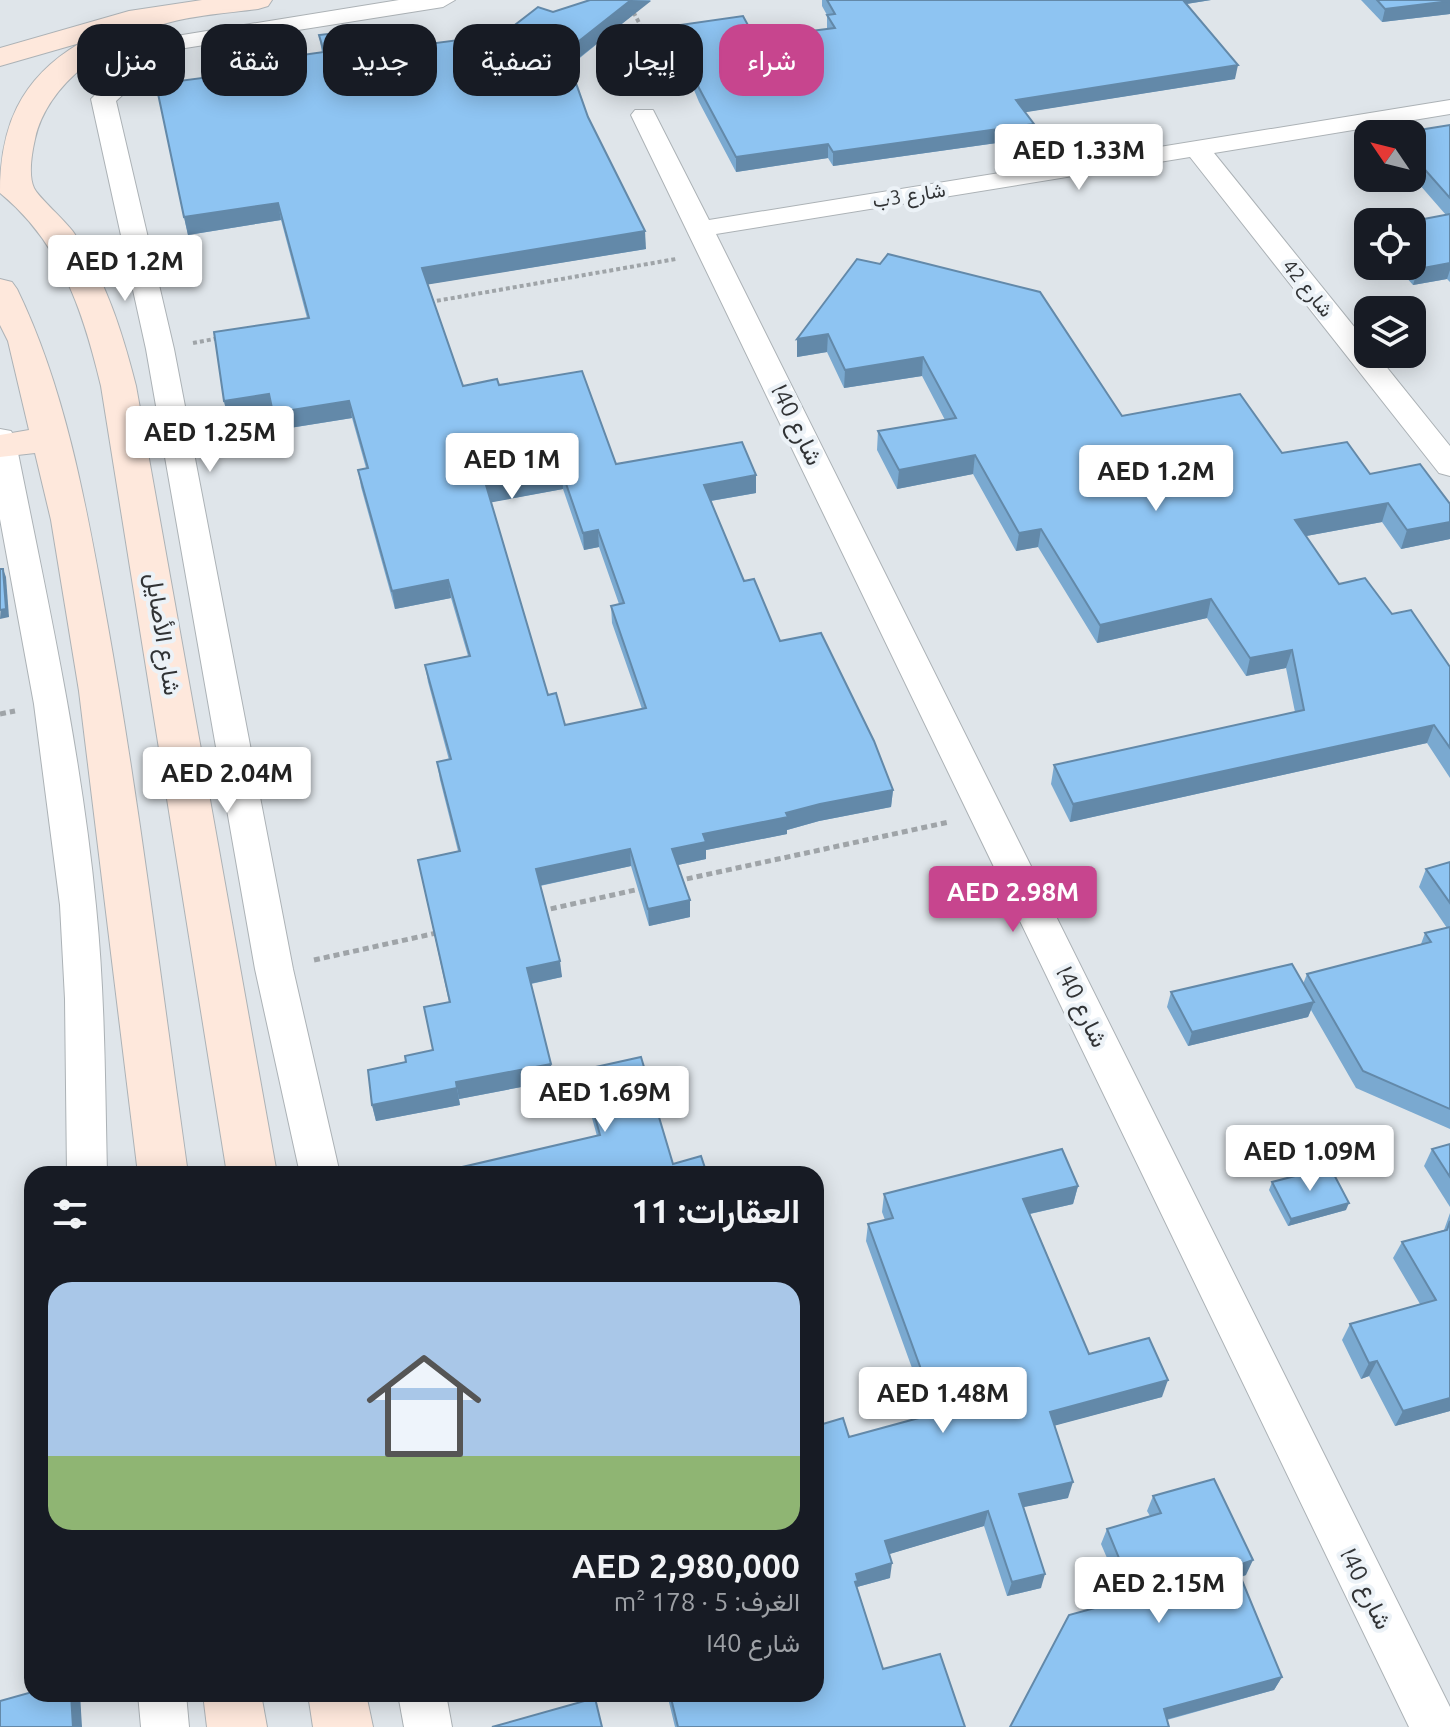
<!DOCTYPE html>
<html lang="ar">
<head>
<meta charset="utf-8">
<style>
	:root { --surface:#171b24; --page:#242831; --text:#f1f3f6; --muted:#9ea1a6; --line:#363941; --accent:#c7458e }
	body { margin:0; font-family:Ubuntu,Vazirmatn,sans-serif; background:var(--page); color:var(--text); direction:rtl; height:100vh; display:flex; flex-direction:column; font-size:30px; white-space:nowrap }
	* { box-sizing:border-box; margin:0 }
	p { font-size:26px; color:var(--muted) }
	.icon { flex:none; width:44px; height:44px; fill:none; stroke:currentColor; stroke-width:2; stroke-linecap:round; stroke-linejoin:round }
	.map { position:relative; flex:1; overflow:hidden; direction:ltr }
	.sheet { position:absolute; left:24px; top:1166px; width:800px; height:536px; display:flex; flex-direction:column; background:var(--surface); border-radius:24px; box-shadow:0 4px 20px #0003; direction:rtl }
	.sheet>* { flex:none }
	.top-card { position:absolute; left:24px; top:24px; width:800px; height:72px; direction:rtl; display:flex; gap:16px }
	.needle { width:52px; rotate:305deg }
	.fabs { position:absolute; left:1354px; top:120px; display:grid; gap:16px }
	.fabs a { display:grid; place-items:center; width:72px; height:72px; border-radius:16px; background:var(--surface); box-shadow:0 4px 20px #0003; font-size:40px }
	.price { position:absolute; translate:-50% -68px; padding:0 18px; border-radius:8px; background:#fff; color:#222; font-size:26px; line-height:52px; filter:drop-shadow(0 2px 4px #0008) }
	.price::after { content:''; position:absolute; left:50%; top:48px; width:24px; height:18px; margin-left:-12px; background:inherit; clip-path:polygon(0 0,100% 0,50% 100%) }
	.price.current { background:var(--accent); color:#fff }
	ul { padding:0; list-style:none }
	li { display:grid; align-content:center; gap:16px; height:424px; padding:0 24px }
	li+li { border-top:2px solid var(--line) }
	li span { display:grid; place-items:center; height:248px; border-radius:24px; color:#555 }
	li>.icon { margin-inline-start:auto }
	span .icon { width:144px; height:144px; fill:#fffc; stroke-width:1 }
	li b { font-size:34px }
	h2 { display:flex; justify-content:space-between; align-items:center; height:96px; padding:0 24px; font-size:34px }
	.pill { padding:0 28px; border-radius:24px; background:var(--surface); box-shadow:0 4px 20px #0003; font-size:28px; line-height:72px }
	.pill.current { background:var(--accent); color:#fff }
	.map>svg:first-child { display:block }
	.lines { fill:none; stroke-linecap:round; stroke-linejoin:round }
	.street-casing { stroke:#acb2b6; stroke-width:2 }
	.secondary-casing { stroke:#acb2b6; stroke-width:2 }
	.path-far1 { stroke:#9fa4a8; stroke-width:4; stroke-dasharray:4 3; stroke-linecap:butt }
	.path { stroke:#9fa4a8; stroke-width:5; stroke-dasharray:6 4; stroke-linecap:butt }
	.street { fill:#fff; fill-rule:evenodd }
	.secondary { fill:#fee8dc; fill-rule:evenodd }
	.wall { fill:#7aa9d0; fill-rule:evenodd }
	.shaded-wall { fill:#6389a9 }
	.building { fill:#8ec4f2; stroke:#6389a9; stroke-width:2; fill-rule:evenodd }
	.labels { text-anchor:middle; stroke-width:8; stroke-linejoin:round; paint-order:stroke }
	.far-street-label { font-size:20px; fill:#313335; stroke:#ecf2f7 }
	.street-label { font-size:24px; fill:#313335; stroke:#ecf2f7 }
</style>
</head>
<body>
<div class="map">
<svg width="1450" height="1727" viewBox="0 0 1450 1727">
	<rect width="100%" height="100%" fill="#dfe5ea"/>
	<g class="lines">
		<defs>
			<g id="street">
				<polygon points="399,0 455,0 443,7 179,49 140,70 129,89 116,101 174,349 293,969 340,1174 300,1174 255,969 146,349 91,99 110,80 122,60 164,38"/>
				<polygon points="1450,100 1450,114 1214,153 1368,344 1368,354 1376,354 1450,446 1450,476 1439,473 1190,157 716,234 1450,1707 1450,1727 1409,1727 631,115 635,110 653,110 709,220"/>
				<path d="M 0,429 L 11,431 L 15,438 C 46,593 81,749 96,906 C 105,995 105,1085 107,1174 L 67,1174 L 65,999 L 60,905 L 34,704 L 0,519 Z"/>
				<polygon points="138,1694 186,1694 189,1727 141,1727"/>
				<polygon points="398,1694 446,1694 452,1727 404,1727"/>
			</g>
			<g id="secondary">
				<path d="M 202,0 L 272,0 L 268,6 L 258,9 C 228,13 196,15 167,23 C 112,39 48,81 35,139 C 32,152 28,175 34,188 C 38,197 66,221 74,233 C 106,280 122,331 136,386 L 277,1174 L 227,1174 L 101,386 C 83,311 61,243 0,193 C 0,128 19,79 80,43 L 0,66 L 0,48 L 129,11 Z"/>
				<path d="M 0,279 L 12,282 L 17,289 C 67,392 87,510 107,621 C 140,805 162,990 188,1174 L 138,1174 L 79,691 L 51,520 L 35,453 L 0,457 L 0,435 L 29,430 L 8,341 L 0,325 Z"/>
				<polygon points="203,1694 261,1694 267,1727 207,1727"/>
				<polygon points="308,1694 366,1694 373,1727 313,1727"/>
			</g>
		</defs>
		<use href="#street" class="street-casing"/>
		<use href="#secondary" class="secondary-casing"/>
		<g class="path-far1">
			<polyline points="627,0 671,83"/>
			<polyline points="430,302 676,259"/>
			<polyline points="193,343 219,338"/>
		</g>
		<g class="path">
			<polyline points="0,714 15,711"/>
			<polyline points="677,881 949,822"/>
			<polyline points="541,911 644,888"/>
			<polyline points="314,960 441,932"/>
		</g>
		<use href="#street" class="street"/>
		<use href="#secondary" class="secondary"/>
	</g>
	<g class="wall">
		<path d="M 590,0 L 651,0 L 570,66 L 588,117 L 646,249 L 428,284 L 463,386 L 499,385 L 616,464 L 756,475 L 756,493 L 711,501 L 744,581 L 780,641 L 893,790 L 891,807 L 819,821 L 787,830 L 787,834 L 706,850 L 706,859 L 678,865 L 690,900 L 690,917 L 649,926 L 631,866 L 540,886 L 562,977 L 531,984 L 553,1081 L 459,1099 L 460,1105 L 376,1121 L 372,1105 L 406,1062 L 433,1050 L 449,1002 L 418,860 L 458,851 L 440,780 L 437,762 L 449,760 L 428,682 L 425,665 L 468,656 L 451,598 L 395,609 L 361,487 L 358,470 L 366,468 L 352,418 L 277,430 L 273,412 L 228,419 L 224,401 L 307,318 L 281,220 L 188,235 L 184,217 L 233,74 L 322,53 L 319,35 L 375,51 L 498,38 L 553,12 ZM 563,489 L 584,550 L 599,547 L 619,604 L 611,606 L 612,623 L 642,709 L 565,725 L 548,695 L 491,502 Z"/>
		<polygon points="822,0 1211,0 1186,4 1235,79 1025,112 1033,138 833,166 828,158 736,172 699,102 673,40 673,26 755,38 827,29 827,15 822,6"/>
		<polygon points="1361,0 1450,0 1450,14 1382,22"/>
		<polygon points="1450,125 1450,282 1447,279 1413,285 1396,266 1412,266 1412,222 1446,215 1412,176 1412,136 1413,131"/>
		<polygon points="857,259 1122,416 1370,474 1450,504 1450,539 1401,549 1382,522 1306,536 1339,584 1392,614 1450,667 1450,778 1427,743 1070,822 1051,784 1054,765 1295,712 1286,668 1246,676 1207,618 1097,643 1038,547 1016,551 973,474 897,489 877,450 878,431 945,420 922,376 844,388 827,352 797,357 797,339"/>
		<polygon points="1450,862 1450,1129 1356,1088 1311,1010 1308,1017 1188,1046 1167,1007 1171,992 1303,984 1307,974 1421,944 1425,933 1447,928 1419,887 1426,869"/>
		<polygon points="582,1070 673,1164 707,1174 432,1174 597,1136 584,1089"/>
		<polygon points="1450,1144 1450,1207 1424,1166 1432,1149"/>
		<polygon points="1272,1182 1346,1210 1288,1226 1269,1190"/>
		<polygon points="1078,1186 1073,1204 1030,1214 1089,1354 1162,1397 1055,1425 1068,1498 1023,1507 1041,1588 1007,1596 984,1526 889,1554 890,1578 857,1587 883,1669 965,1727 675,1727 667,1694 816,1694 849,1437 929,1415 866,1241 868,1224 885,1220 882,1212 884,1194"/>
		<polygon points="1450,1213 1450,1411 1395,1426 1369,1376 1361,1379 1342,1340 1350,1324 1420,1304 1393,1258 1402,1242 1444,1230"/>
		<polygon points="1153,1496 1246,1575 1241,1577 1282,1677 1274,1690 1167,1720 1125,1600 1101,1544 1107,1529 1150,1516 1147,1511"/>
	</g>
	<g class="shaded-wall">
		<polygon points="631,0 651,1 566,68 565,52"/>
		<polygon points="1175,0 1211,0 1174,6"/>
		<polygon points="1450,1 1450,14 1382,22 1385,9"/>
		<polygon points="1238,65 1235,79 1015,114 1016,100"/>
		<polygon points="1034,124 1033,138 833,166 833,152"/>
		<polygon points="828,144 828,158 736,172 736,157"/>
		<polygon points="278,203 281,220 188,235 184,217"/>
		<polygon points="645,231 646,249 425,285 422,268"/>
		<polygon points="1450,263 1450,270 1447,279 1413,285 1418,269"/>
		<polygon points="828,334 827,352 797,357 797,339"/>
		<polygon points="923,357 922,376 844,388 845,370"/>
		<polygon points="269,394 273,412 228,419 224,401"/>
		<polygon points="349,401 352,418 277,430 273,413"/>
		<polygon points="975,455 973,474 897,489 899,470"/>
		<polygon points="562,472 563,489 488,503 486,485"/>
		<polygon points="756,475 756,493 704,502 704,485"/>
		<polygon points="1388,503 1382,522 1290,539 1295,520"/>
		<polygon points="1450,522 1450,539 1401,549 1407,530"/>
		<polygon points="1041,529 1038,547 1016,551 1019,533"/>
		<polygon points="598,530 599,547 584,550 583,533"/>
		<polygon points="3,569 6,577 9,617 0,619"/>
		<polygon points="448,580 451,598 395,609 392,591"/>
		<polygon points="1211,599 1207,618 1097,643 1100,625"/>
		<polygon points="1292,650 1286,668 1246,676 1250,658"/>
		<polygon points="1434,725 1427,743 1070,822 1073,804"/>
		<polygon points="893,790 891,807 819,821 787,830 787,834 706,850 706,859 673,866 672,849 703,834 786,813 820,804"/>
		<polygon points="630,849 631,866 538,886 536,869"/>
		<polygon points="690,900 690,917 649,926 648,909"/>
		<polygon points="560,961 562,977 529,984 527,968"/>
		<polygon points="1314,1002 1308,1017 1188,1046 1192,1032"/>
		<polygon points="551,1064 553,1081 459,1099 456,1082"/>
		<polygon points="457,1088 460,1105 376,1121 372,1105"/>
		<polygon points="1078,1186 1073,1204 1020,1216 1023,1199"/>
		<polygon points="1349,1203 1346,1210 1288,1226 1291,1219"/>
		<polygon points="1377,1361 1369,1376 1361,1379 1369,1363"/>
		<polygon points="1168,1380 1162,1397 1046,1428 1050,1412"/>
		<polygon points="1450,1398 1450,1411 1395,1426 1403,1411"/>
		<polygon points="1073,1482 1068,1498 1015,1509 1019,1494"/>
		<polygon points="988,1511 984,1526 883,1556 885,1541"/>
		<polygon points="1253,1560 1246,1575 1229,1580 1236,1566"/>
		<polygon points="892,1563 890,1578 857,1587 853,1597 856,1574"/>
		<polygon points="1045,1574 1041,1588 1007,1596 1012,1582"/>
		<polygon points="1282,1677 1274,1690 1157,1722 1164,1709"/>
		<polygon points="71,1694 80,1694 82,1727 73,1727"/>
	</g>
	<g class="building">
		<path d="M 590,0 L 631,0 L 565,52 L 588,117 L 645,231 L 422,268 L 463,386 L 497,379 L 499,385 L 582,371 L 616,464 L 742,442 L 756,475 L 704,485 L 744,581 L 754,579 L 780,641 L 821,633 L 874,741 L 893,790 L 820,804 L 786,813 L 788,817 L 703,834 L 706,842 L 672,849 L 690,900 L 648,909 L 630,849 L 536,869 L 560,961 L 527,968 L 551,1064 L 456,1082 L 457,1088 L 372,1105 L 368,1070 L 406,1062 L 405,1056 L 433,1050 L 424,1007 L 450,1002 L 418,860 L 460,851 L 437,762 L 451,759 L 425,665 L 470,656 L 448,580 L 392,591 L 358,470 L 368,468 L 349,401 L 273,413 L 269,394 L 224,401 L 214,332 L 309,318 L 278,203 L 184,217 L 156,84 L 233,74 L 231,65 L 324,52 L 319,35 L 369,29 L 375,51 L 497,35 L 498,38 L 538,7 L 553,12 ZM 562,472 L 583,533 L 598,530 L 624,603 L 611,606 L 646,708 L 565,725 L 556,693 L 548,695 L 486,485 Z"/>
		<polygon points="827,0 1183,0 1238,65 1016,100 1034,124 833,152 828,144 736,157 699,88 673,26 743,16 755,38 835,28 827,15 835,14"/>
		<polygon points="1377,0 1450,0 1450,1 1385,9"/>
		<polygon points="1450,125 1450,198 1412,155 1412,136 1417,135 1413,131"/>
		<polygon points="1450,214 1450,263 1418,269 1412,263 1412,231 1416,230 1412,226 1412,222 1408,222"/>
		<polygon points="888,254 1040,292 1122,416 1240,394 1282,453 1347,442 1370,474 1420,464 1450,504 1450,522 1407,530 1388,503 1295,520 1339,584 1365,578 1392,614 1411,610 1450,667 1450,748 1434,725 1073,804 1054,765 1304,710 1292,650 1250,658 1211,599 1100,625 1041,529 1019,533 975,455 899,470 878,431 956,418 923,357 845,370 828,334 797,339 857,259 880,264"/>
		<polygon points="0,569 3,569 6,609 0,610"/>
		<polygon points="1450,862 1450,903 1426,869"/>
		<polygon points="1450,927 1450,1109 1363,1071 1307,974 1431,942 1425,933"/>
		<polygon points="1292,964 1314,1002 1192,1032 1171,992"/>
		<polygon points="641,1057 673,1164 701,1156 707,1174 432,1174 600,1135 582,1070"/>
		<polygon points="1450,1144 1450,1177 1432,1149"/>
		<polygon points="1062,1149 1078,1186 1023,1199 1089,1354 1149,1338 1168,1380 1050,1412 1073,1482 1019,1494 1045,1574 1012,1582 988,1511 885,1541 892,1563 856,1574 858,1581 855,1582 883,1669 940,1654 965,1727 678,1727 670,1694 816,1694 816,1426 843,1418 849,1437 937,1413 868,1224 893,1218 884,1194"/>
		<polygon points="1330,1167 1349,1203 1291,1219 1272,1182"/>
		<polygon points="1450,1221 1450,1398 1403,1411 1377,1361 1369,1363 1350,1324 1436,1300 1402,1242 1447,1230"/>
		<polygon points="1214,1479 1253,1560 1236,1566 1282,1677 1164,1709 1169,1727 1010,1727 1069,1615 1135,1597 1107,1529 1161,1513 1153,1496"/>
		<polygon points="32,1624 32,1669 30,1625"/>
		<polygon points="32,1692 32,1694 71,1694 73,1727 0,1727 0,1701"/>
		<polygon points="595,1698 602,1727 492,1727"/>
	</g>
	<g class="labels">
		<g class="far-street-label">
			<text transform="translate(909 195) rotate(-9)" y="7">شارع 3ب</text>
			<text transform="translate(1308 288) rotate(51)" y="7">شارع 42</text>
		</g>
		<g class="street-label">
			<text transform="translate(797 425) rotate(64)" y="8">شارع 40ا</text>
			<text transform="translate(163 634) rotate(81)" y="8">شارع الأصايل</text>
			<text transform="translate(1082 1007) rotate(64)" y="8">شارع 40ا</text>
			<text transform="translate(1366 1589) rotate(64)" y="8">شارع 40ا</text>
		</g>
	</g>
</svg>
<div class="fabs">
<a><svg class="needle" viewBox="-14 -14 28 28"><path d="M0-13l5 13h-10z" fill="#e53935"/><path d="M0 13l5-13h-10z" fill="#9ea1a6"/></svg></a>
<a><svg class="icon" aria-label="locate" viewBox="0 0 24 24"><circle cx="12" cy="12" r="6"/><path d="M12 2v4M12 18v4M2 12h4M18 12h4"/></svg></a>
<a><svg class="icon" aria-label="layers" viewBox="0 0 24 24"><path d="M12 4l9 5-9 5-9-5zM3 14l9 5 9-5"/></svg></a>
</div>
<b class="price" style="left:1079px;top:192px">AED 1.33M</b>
<b class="price" style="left:125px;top:303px">AED 1.2M</b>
<b class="price" style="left:210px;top:474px">AED 1.25M</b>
<b class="price" style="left:512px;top:501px">AED 1M</b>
<b class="price" style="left:1156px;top:513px">AED 1.2M</b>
<b class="price" style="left:227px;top:815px">AED 2.04M</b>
<b class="price current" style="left:1013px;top:934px">AED 2.98M</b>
<b class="price" style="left:605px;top:1134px">AED 1.69M</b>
<b class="price" style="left:1310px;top:1193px">AED 1.09M</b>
<b class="price" style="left:943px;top:1435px">AED 1.48M</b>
<b class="price" style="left:1159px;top:1625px">AED 2.15M</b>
<div class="top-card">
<a class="pill current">شراء</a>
<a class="pill">إيجار</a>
<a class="pill">تصفية</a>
<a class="pill">جديد</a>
<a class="pill">شقة</a>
<a class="pill">منزل</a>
</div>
<section class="sheet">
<h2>العقارات: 11<svg class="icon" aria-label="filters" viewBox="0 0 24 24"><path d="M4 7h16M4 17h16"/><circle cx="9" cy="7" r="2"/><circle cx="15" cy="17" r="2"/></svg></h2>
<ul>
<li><span style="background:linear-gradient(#a9c7e8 70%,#8fb573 0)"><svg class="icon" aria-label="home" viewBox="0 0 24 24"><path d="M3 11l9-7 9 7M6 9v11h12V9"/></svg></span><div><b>AED 2,980,000</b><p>الغرف: 5 · 178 m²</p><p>شارع 40ا</p></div></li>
</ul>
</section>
</div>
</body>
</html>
